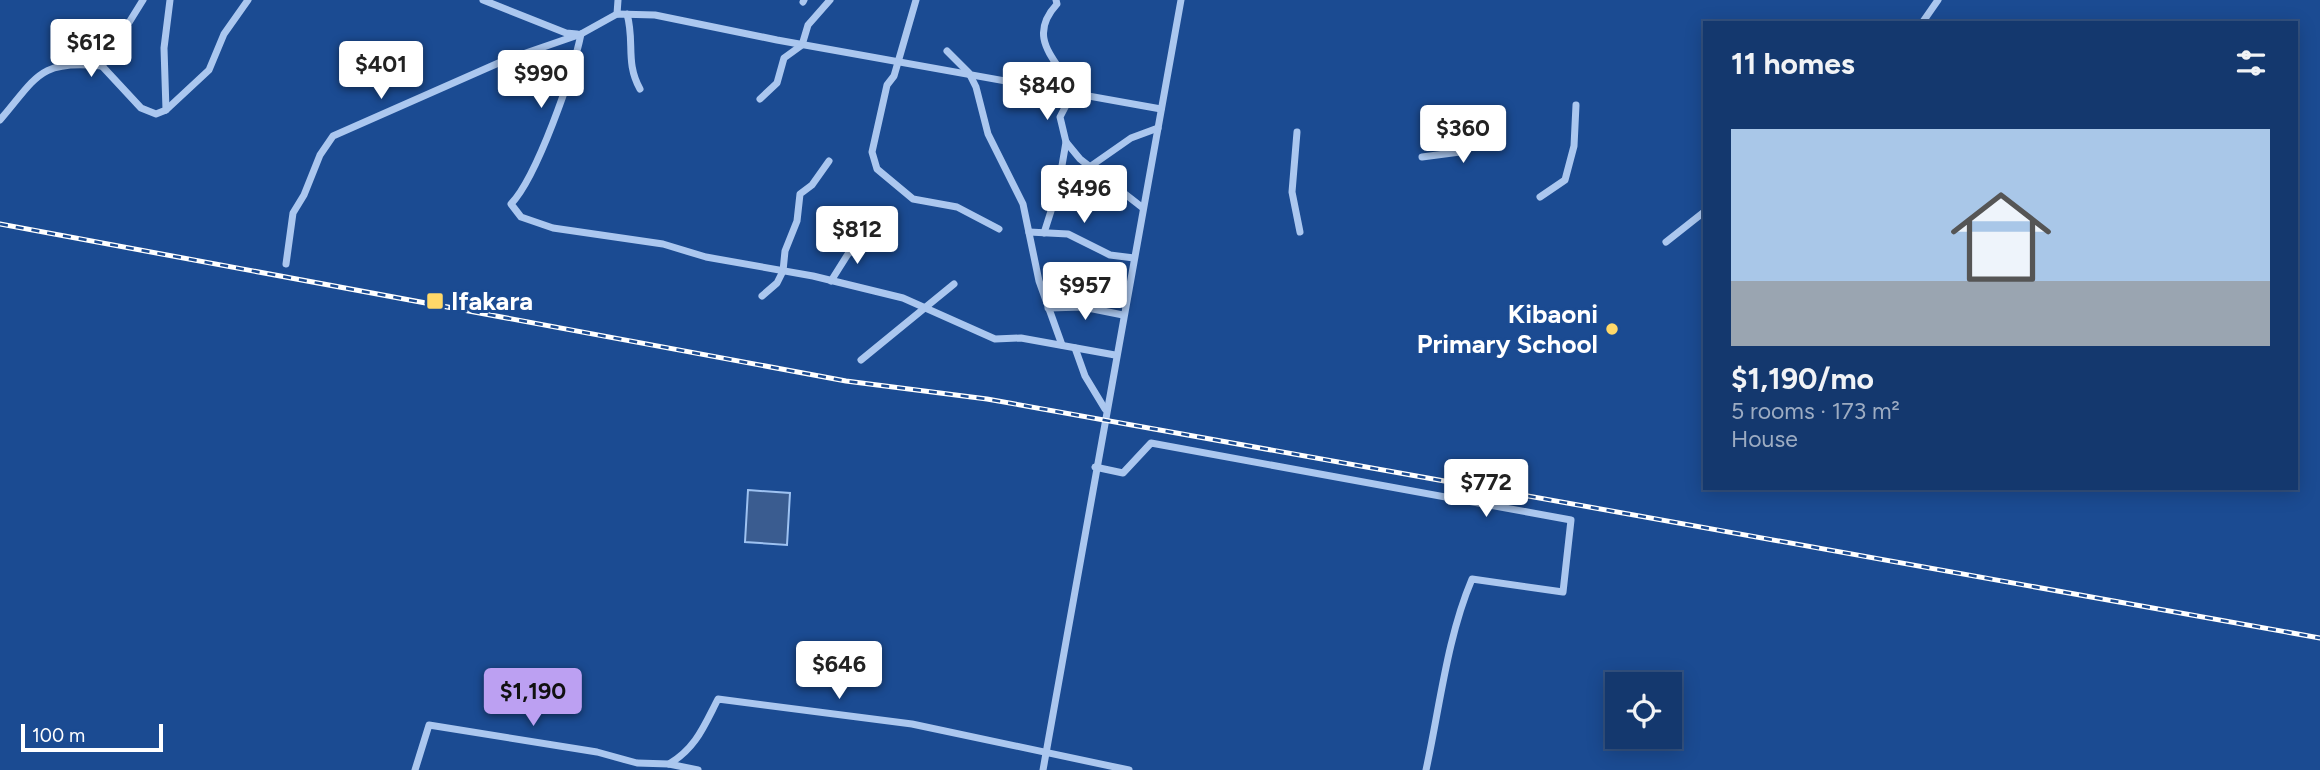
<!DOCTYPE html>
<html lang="en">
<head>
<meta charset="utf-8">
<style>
	:root { --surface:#14386e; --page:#214376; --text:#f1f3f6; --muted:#9dacc2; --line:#335281; --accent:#bca0f2 }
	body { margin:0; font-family:Figtree,sans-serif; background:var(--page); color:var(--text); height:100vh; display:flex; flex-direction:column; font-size:26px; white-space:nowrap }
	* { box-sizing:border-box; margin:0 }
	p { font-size:23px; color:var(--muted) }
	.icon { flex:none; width:38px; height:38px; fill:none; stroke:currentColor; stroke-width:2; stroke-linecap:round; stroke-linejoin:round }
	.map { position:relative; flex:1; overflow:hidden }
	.sheet { position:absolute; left:1703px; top:21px; width:595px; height:469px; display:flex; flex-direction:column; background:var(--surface); border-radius:0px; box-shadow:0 4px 18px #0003,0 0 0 2px var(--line) }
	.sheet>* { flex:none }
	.buttons { position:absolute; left:1605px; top:672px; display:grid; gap:14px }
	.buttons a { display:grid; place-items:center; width:77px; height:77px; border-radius:0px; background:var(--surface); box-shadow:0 4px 18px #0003,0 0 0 2px var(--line); font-size:35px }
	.scale { position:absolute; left:21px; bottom:18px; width:142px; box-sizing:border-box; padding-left:7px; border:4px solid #fff; border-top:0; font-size:19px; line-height:24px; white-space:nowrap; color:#fff; -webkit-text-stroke:5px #1b4b92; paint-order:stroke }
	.price { position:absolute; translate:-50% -60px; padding:0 16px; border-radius:7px; background:#fff; color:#222; font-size:23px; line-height:46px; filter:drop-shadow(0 2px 4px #0008) }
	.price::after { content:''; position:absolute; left:50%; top:42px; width:21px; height:16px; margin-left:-10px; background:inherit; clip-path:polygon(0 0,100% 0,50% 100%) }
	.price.current { background:var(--accent); color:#111 }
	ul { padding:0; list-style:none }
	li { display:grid; align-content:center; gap:14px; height:371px; padding:0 28px }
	li span { display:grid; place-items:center; height:217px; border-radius:0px; color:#555 }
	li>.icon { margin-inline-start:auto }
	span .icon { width:126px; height:126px; fill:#fffc; stroke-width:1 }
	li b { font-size:30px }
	h2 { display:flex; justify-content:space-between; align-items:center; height:84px; padding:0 28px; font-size:30px }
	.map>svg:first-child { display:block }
	.water { fill:#3a5c90; stroke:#9ec2f1; stroke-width:2 }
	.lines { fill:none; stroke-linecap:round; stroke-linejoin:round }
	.minor { stroke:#abc7ef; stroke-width:7 }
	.rail-casing { stroke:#fff; stroke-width:5 }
	.rail { stroke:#1b4b92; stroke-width:2.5; stroke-dasharray:8; stroke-linecap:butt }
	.poi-dot { fill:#ffd869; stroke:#1b4b92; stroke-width:2.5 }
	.labels { text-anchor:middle; stroke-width:6; stroke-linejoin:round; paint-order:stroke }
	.poi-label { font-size:26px; font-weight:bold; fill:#fff; stroke:#1b4b92; text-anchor:start }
</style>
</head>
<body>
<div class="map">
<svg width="2320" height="770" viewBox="0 0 2320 770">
	<rect width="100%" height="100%" fill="#1b4b92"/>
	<polygon class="water" points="748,490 790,493 787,545 745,542"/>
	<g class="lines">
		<g class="minor">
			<polyline points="483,0 566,33 577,34"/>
			<polyline points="916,0 894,76 887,85 872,152 877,169 913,199 957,207 999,229"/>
			<path d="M 1056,0 L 1057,4 C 1024,40 1060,61 1073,92 L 1060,117 L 1066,142 L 1080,159 L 1143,208"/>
			<polyline points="803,2 804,0"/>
			<polyline points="617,14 618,0"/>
			<path d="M 627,14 C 635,42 625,62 640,89"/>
			<polyline points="1922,23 1938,0"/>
			<path d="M 581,34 C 573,73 537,177 511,204 L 521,217 L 553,228 L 663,244 L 706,257 L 813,276 L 903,298 L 995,339 L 1021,338 L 1115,355"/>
			<polyline points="947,51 969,73 976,87 988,134 1023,204 1039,281 1062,345"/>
			<polyline points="102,66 141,108 156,114 166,110 164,48 170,0"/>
			<polyline points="760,99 777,83 784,58 802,45 808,25 830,0"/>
			<polyline points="166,110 209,70 224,34 248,0"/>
			<path d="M 0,120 C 37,77 39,59 102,66 L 143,0"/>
			<polyline points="1297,132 1292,192 1300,232"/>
			<polyline points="1422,157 1460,152 1479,127"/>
			<polyline points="1058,189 1131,138 1158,128"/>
			<polyline points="1540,197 1565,180 1574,146 1576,105"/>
			<polyline points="1029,232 1068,234 1110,255 1134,258"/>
			<polyline points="1044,233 1058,189 1066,142"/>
			<polyline points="1666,242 1704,212"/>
			<polyline points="286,264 293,213 304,195 320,155 333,136 503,61 581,34 617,14 655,15 777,40 1161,109"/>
			<polyline points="831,281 848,254 869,238"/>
			<polyline points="762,296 777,283 783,271 785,251 797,221 800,194 812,185 829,161"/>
			<polyline points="1048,308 1083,307 1123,315"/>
			<polyline points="1075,348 1085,376 1105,409"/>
			<polyline points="861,360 954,284"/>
			<path d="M 1095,467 L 1123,473 L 1151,443 L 1571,520 L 1563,592 L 1472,579 C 1447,638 1440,706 1426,770"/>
			<path d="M 669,764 C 696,748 704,726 718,699 L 912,724 L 1129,770"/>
			<polyline points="415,770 429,725 597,752 637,763 669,764 698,770"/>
			<polyline points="1043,770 1181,0"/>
		</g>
		<defs>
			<polyline id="rail" points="0,224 846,381 987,399 2320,638"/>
		</defs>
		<use href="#rail" class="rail-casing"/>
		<use href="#rail" class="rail"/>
	</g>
	<g class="poi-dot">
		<rect x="426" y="292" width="18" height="18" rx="3.5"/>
		<circle cx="1612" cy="329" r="7"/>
	</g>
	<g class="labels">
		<g class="poi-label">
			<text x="451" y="310">Ifakara</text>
			<text x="1598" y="323" text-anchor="end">Kibaoni<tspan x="1598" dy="30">Primary School</tspan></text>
		</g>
	</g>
</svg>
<div class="buttons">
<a><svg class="icon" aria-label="locate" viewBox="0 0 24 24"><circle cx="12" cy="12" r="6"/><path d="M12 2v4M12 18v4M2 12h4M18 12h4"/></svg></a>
</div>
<div class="scale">100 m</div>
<b class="price" style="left:91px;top:79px">$612</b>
<b class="price" style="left:381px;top:101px">$401</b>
<b class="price" style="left:541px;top:110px">$990</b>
<b class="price" style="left:1047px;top:122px">$840</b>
<b class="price" style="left:1463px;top:165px">$360</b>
<b class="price" style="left:1084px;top:225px">$496</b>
<b class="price" style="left:857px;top:266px">$812</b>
<b class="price" style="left:1085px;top:322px">$957</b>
<b class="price" style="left:1486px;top:519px">$772</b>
<b class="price" style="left:839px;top:701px">$646</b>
<b class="price current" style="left:533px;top:728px">$1,190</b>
<section class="sheet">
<h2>11 homes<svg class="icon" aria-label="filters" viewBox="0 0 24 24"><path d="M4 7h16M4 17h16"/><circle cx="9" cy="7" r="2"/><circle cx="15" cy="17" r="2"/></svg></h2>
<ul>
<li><span style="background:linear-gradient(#a9c7e8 70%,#9aa5b1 0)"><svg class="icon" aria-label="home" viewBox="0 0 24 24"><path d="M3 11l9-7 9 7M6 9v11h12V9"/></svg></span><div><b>$1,190/mo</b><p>5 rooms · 173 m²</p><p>House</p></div></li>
</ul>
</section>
</div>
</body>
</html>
